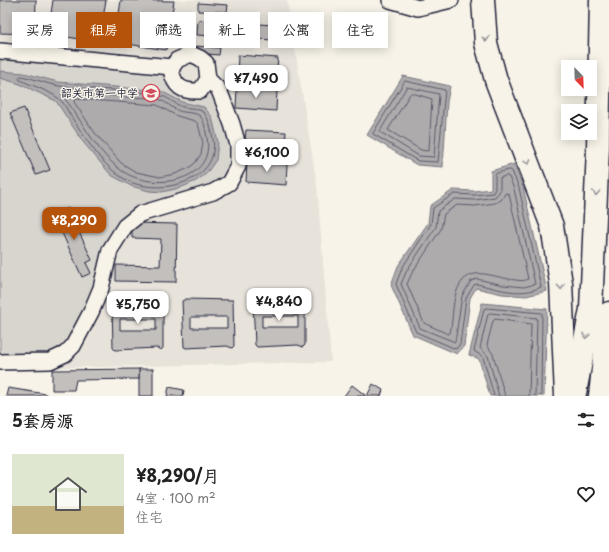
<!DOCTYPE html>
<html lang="zh">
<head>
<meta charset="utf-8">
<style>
	:root { --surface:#fff; --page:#f2f2f2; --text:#222; --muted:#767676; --line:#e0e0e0; --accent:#b45309 }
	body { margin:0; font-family:"Playpen Sans","LXGW WenKai TC",sans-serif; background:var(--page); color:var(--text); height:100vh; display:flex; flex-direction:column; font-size:15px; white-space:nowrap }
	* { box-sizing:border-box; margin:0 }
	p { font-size:13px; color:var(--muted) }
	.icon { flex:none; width:22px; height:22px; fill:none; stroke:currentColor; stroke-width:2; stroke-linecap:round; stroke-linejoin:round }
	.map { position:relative; height:396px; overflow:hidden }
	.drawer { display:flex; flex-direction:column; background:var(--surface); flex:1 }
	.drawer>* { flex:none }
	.top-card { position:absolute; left:12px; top:12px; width:400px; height:36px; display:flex; gap:8px }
	.needle { width:26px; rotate:157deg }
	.fabs { position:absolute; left:561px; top:60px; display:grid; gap:8px }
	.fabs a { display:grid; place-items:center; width:36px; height:36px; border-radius:0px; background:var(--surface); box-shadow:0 2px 10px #0003; font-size:20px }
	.price { position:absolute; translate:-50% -34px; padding:0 9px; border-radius:8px; background:#fff; color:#222; font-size:13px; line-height:26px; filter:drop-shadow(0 1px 2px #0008) }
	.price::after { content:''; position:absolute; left:50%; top:24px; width:12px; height:9px; margin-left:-6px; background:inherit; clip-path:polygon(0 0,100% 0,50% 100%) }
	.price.on { background:var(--accent); color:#fff }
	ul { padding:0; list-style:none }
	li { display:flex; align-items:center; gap:12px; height:100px; padding:0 12px }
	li+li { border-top:1px solid var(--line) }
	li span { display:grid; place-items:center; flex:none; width:112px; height:80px; border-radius:0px; color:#555 }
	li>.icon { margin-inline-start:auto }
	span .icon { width:48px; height:48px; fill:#fffc; stroke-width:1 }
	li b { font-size:17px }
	h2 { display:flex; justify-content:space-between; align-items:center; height:48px; padding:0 12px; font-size:17px }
	.tag { padding:0 14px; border-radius:0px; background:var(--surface); box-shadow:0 2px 10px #0003; font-size:14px; line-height:36px }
	.tag.on { background:var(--accent); color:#fff }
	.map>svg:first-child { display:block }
	.built { fill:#e7e3db }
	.green { fill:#d8d5cf; stroke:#7d7c85 }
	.water { fill:#aeabad; stroke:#76747f }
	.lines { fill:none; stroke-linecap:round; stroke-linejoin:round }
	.shore { stroke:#5a5969; stroke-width:1 }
	.building { fill:#c2bfbd; stroke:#22223b; fill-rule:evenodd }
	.minor-casing { stroke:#22223b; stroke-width:18 }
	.highway-casing { stroke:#22223b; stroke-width:25 }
	.minor { stroke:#f7f3e8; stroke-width:15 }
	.highway { stroke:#f7f3e8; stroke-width:22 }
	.oneway { stroke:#97959a }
	.labels { text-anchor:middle; stroke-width:3; stroke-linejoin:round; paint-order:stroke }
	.poi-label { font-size:11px; fill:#22223b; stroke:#f7f3e8; text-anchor:end }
</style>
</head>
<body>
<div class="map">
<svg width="609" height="396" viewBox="0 0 609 396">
	<rect width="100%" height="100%" fill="#f7f3e8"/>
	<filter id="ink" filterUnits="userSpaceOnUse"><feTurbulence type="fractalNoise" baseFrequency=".025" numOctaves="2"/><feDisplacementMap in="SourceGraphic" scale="8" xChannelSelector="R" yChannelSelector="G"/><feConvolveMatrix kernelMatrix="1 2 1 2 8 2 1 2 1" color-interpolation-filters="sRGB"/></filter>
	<g filter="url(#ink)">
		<polygon class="built" points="0,0 287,0 317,185 331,362 0,369"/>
		<polygon class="green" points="0,51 172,67 188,92 208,79 238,145 229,183 125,226 65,354 0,362"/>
		<g class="water">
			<polygon points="0,71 24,73 58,82 161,91 182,102 204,107 212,117 218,142 216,160 206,174 196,181 180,188 162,192 149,191 131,186 111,175 83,142 56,101 20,84 0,78"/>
			<polygon points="403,76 450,86 447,102 443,167 417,165 367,135"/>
			<polygon points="514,164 523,187 547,291 526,296 502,294 476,288 470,298 464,346 457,354 413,335 391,285 398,266 428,223 430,206 453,190 474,191 491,189 491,171"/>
			<polygon points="482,303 547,309 544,396 490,396 479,359 469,355"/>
		</g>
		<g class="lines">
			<g class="shore">
				<path d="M 21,76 C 34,78 46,84 59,86 C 92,90 126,89 158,95 C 167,96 174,104 183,107 C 188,108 198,108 203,112 C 209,118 210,126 212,134 C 224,179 167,195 133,183 C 105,172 88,141 72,118 C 68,112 64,102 58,98 C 49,91 31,85 20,80 L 19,78 Z"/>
				<polygon points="405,81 445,90 438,162 418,161 373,134"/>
				<polygon points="407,87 439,94 434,157 419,156 380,132"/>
				<path d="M 64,91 C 85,93 106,95 127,97 C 137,98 148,97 158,99 C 165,101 172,108 179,111 C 185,113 195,112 200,116 C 204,120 205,127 206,133 C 220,184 147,194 117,167 C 93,147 81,118 62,95 Z"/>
				<polygon points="412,93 432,99 429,149 428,151 421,150 388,130 410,94"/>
				<polygon points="76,99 157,105 177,116 195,121 198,124 203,143 201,154 195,163 189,168 175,174 160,177 136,172 121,163 95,133 74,102"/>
				<path d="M 510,170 L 512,171 L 519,188 L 541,287 C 521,297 498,289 477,284 L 474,285 L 466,298 L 460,344 L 456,349 L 416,332 L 396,284 L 402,268 L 431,224 L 433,208 L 454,194 L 474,195 L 493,193 L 495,189 L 495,174 Z"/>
				<polygon points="507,176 509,177 514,189 535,284 524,287 503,285 477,279 471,281 462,296 455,342 420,328 401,284 407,270 436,227 438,211 455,199 475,200 495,197 500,191 500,178"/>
				<path d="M 506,193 L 509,194 L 528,279 C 524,281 521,281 516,280 C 492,278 467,261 456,293 C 452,306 453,320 450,333 L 448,334 L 424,323 L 407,284 L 412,273 L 441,229 L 444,214 L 457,205 L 475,206 L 495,203 L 501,200 Z"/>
				<polyline points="494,396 483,357 474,351 484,309 486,308 542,313 541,396"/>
				<polyline points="499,396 488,356 480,348 488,314 490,313 537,318 535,396"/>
				<polyline points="505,396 493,354 487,345 493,321 495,319 531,324 529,396"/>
			</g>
		</g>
		<g class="building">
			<polygon points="0,0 36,0 35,34 0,33"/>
			<polygon points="53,0 106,0 99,42 48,34"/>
			<polygon points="121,0 174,1 166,50 115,42"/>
			<polygon points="198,3 228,5 227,12 198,11"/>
			<polygon points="198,20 274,25 273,40 197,35"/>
			<polygon points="196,46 220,48 219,55 196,53"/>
			<polygon points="238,55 278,58 276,79 237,76"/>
			<polygon points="237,87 277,90 276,111 236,108"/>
			<polygon points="24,108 50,170 36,175 10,113"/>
			<polygon points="246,130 286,132 284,153 244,150"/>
			<polygon points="247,162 287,164 286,185 246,182"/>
			<polygon points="68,208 92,260 86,263 91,273 82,277 54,215"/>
			<polygon points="132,223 177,224 176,282 116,281 116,265 160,266 161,239 132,238"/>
			<path d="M 256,298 L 304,298 L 305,300 L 305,345 L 303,347 L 298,345 L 257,347 L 255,345 L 253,300 ZM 262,316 L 298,316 L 298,327 L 262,327 Z"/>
			<path d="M 186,299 L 233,300 L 234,346 L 232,348 L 227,346 L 186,348 L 184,347 L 182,301 ZM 191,317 L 227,317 L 227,328 L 191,328 Z"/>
			<path d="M 115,301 L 162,301 L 163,303 L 163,348 L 161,350 L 157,348 L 115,350 L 113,348 L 112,303 ZM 120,319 L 156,319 L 156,330 L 120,330 Z"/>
			<rect x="139" y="369" width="14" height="27"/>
			<polygon points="139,369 139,379 76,380 74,390 52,390 52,370"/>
			<polygon points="373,384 383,390 381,396 367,396"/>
			<polygon points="352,385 365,395 365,396 344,396"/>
			<polygon points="169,387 184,390 183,396 167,396"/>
			<polygon points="8,388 46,394 46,396 6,396"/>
		</g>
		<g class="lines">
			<defs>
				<g id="minor">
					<polyline points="390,0 418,8 451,0"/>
					<polyline points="0,51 172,67"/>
					<path d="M 0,362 L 50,361 L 65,354 L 73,346 L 91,312 L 101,288 L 110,250 L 125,226 L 140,214 L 213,192 L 229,183 L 238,166 L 238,145 L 232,124 L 219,90 L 208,79 L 206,63 L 200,58 L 191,54 L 177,60 L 171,69 C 174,87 182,92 200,91 L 208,79"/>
				</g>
				<g id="highway">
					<polyline points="483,0 486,43 496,80 552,226 561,283 566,396"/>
					<polyline points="575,393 591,309 598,148 601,0"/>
					<polyline points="600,396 609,313"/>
				</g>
			</defs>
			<use href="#minor" class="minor-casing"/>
			<use href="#highway" class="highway-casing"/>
			<use href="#minor" class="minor"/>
			<use href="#highway" class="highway"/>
		</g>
		<defs><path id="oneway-chevron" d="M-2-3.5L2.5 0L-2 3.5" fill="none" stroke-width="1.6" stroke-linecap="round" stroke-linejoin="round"/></defs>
		<g class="oneway">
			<use href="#oneway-chevron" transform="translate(486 39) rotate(84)"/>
			<use href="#oneway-chevron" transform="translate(528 162) rotate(70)"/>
			<use href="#oneway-chevron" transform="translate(596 193) rotate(93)"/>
			<use href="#oneway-chevron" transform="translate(561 287) rotate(85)"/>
			<use href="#oneway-chevron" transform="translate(586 336) rotate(100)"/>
		</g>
	</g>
	<defs>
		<symbol id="school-ring" viewBox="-11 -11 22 22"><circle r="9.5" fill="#f7f3e8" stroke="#d1495b" stroke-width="1.5"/><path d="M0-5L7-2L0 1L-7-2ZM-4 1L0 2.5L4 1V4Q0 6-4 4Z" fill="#d1495b"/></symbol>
	</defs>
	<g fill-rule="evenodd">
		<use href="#school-ring" x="141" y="83" width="20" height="20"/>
	</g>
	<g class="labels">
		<g class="poi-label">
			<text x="138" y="97">韶关市第一中学</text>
		</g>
	</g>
</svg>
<div class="fabs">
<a><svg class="needle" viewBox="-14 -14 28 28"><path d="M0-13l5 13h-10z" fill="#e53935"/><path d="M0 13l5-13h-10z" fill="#767676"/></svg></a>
<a><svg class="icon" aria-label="layers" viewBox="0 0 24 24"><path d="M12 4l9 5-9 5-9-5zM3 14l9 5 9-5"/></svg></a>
</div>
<b class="price" style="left:256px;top:99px">¥7,490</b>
<b class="price" style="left:267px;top:173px">¥6,100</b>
<b class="price on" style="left:74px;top:241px">¥8,290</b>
<b class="price" style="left:279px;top:322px">¥4,840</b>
<b class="price" style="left:138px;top:325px">¥5,750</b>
<div class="top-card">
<a class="tag">买房</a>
<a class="tag on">租房</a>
<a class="tag">筛选</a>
<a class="tag">新上</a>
<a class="tag">公寓</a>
<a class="tag">住宅</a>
</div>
</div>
<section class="drawer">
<h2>5套房源<svg class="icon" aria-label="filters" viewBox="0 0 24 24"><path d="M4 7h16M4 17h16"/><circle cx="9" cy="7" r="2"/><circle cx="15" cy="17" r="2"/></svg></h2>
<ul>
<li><span style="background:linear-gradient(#dfe7d0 65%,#c2b280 0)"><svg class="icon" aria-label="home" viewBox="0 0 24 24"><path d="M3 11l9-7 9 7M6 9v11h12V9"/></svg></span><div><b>¥8,290/月</b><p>4室 · 100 m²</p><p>住宅</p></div><svg class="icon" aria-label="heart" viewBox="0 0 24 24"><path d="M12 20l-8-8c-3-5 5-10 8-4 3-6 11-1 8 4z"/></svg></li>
</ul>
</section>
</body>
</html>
